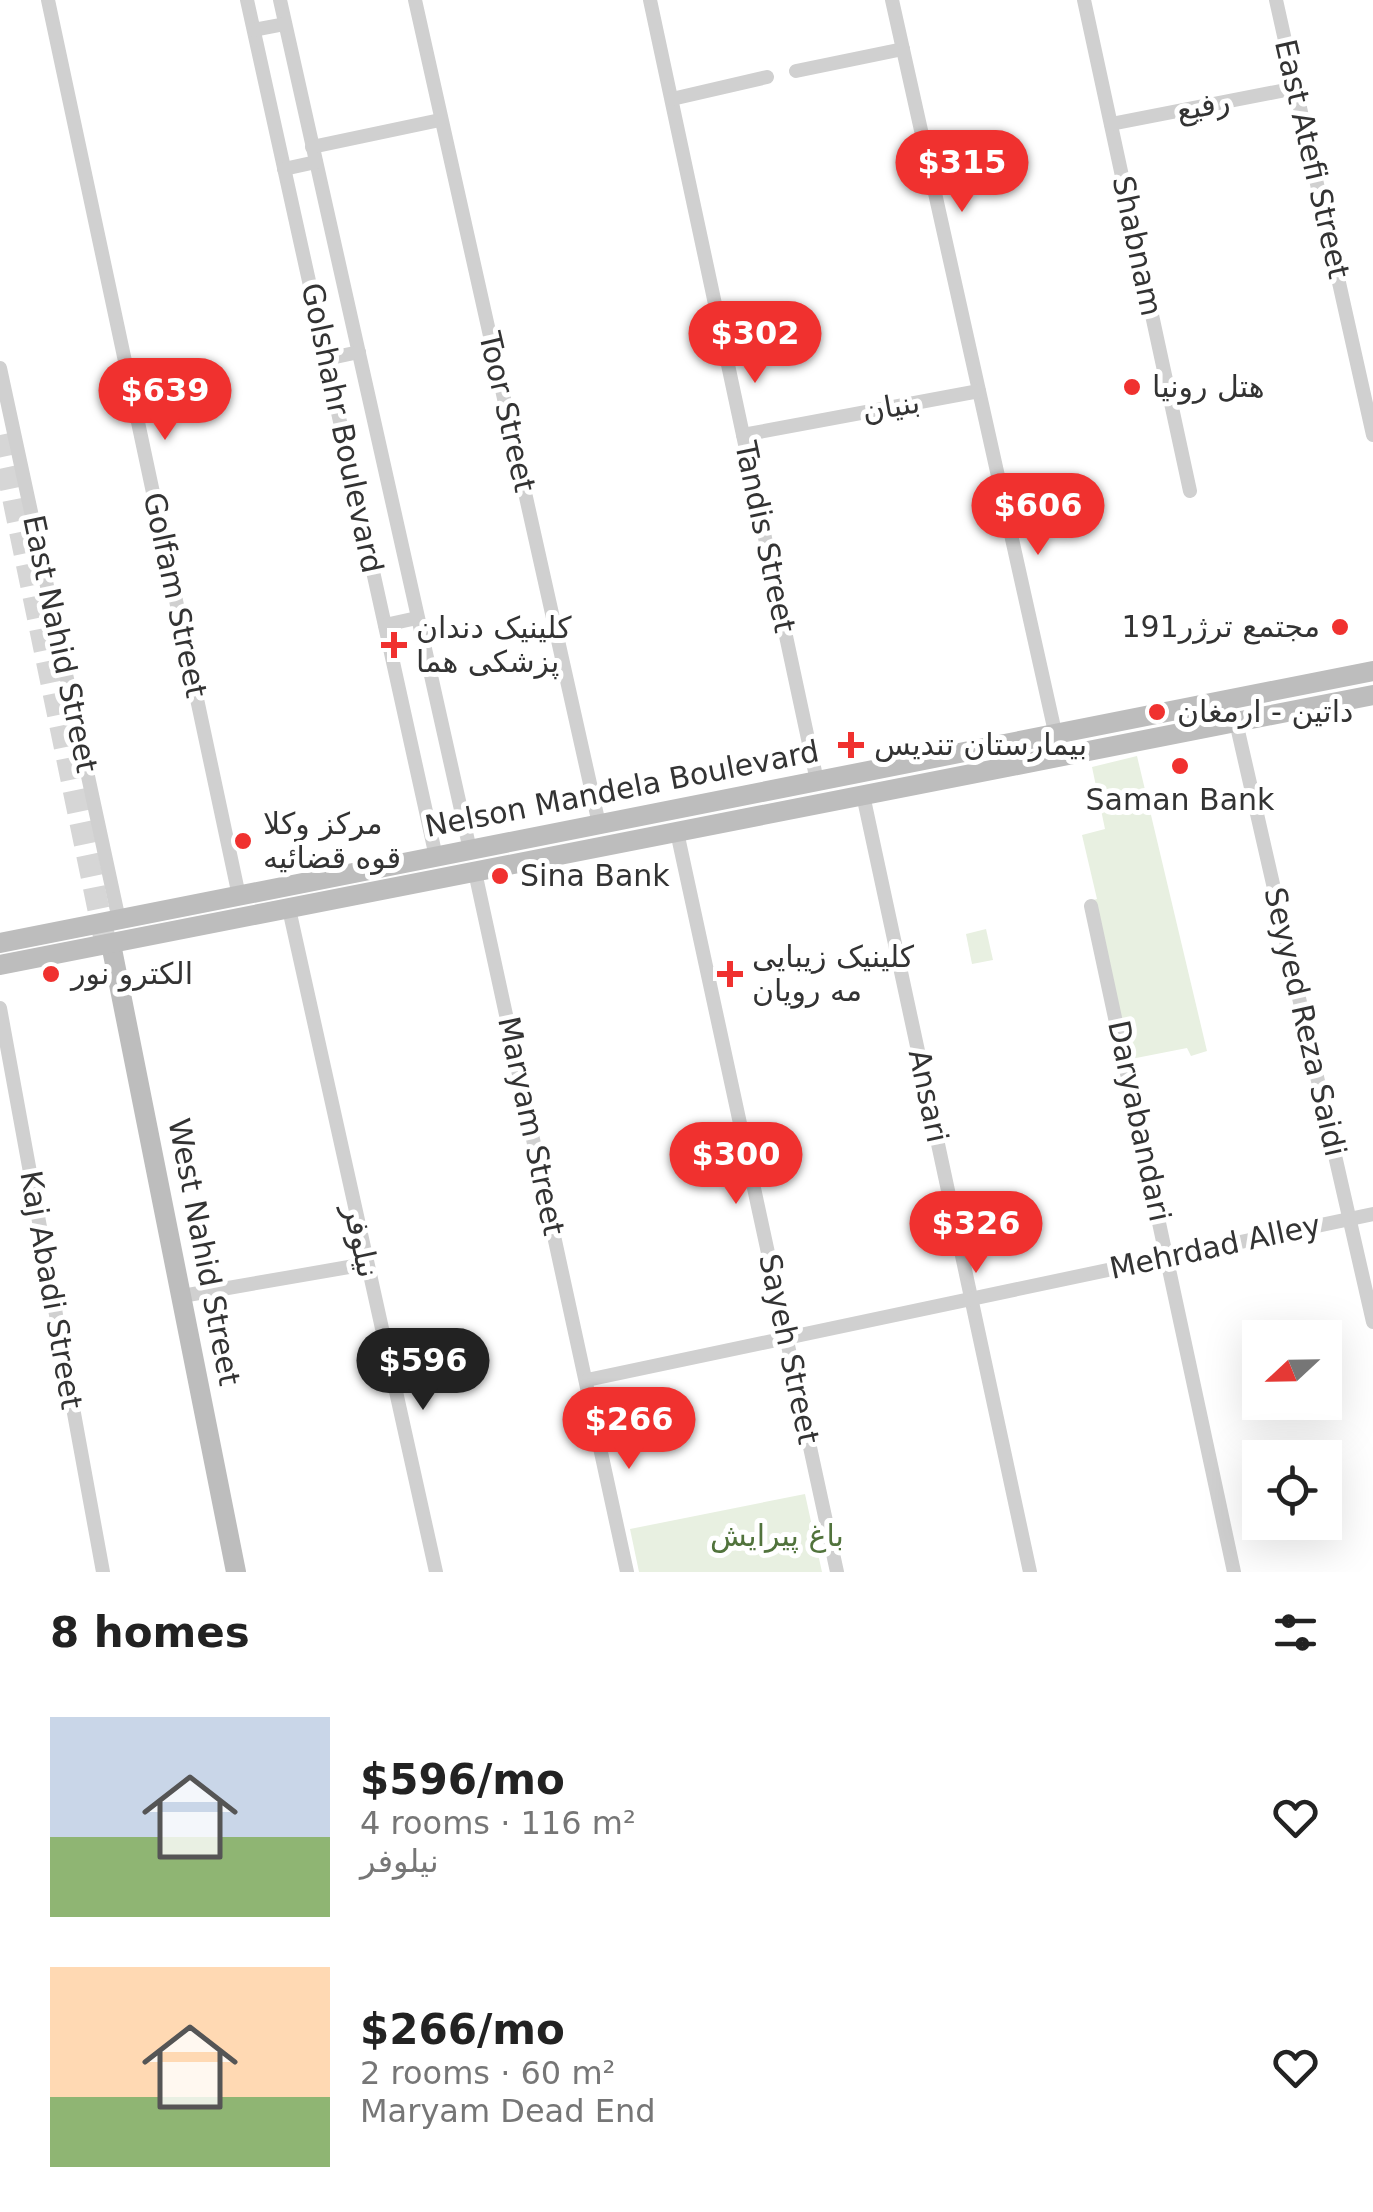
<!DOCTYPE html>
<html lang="en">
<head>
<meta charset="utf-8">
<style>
	:root { --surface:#fff; --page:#f2f2f2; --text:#222; --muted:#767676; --accent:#f0312f }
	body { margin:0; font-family:"DejaVu Sans","Noto Sans Arabic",sans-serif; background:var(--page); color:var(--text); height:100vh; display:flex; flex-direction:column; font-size:38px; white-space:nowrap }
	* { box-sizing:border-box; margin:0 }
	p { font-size:32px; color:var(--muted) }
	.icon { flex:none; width:55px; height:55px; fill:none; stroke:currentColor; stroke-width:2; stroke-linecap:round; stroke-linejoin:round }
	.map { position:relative; height:1572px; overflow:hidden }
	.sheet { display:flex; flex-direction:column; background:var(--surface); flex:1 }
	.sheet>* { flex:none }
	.needle { width:65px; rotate:248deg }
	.fabs { position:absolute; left:1242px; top:1320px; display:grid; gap:20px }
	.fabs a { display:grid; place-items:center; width:100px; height:100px; border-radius:0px; background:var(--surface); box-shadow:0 10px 40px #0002; font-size:50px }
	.price { position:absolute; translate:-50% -85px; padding:0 22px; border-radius:35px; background:var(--accent); color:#fff; font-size:32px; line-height:65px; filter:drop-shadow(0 2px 5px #0008) }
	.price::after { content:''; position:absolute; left:50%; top:60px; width:30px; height:22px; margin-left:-15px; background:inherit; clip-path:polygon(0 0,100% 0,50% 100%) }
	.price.selected { background:#222; color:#fff }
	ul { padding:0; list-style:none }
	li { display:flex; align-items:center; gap:30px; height:250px; padding:0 50px }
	li span { display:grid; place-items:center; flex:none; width:280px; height:200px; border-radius:0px; color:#555 }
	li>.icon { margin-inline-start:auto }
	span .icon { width:120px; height:120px; fill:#fffc; stroke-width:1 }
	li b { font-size:42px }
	h2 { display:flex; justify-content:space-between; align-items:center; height:120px; padding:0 50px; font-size:42px }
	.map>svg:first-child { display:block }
	.green { fill:#e8f0e1 }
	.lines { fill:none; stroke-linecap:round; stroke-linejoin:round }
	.trunk-tunnel { stroke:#d6d6d6; stroke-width:22; stroke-dasharray:22 11; stroke-linecap:butt }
	.minor { stroke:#d0d0d0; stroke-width:14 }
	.secondary { stroke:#bdbdbd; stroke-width:20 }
	.poi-dot { fill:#f0312f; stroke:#fff; stroke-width:4 }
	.labels { text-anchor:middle; stroke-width:10; stroke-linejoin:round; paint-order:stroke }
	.street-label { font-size:30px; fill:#333; stroke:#fff }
	.poi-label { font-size:30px; fill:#333; stroke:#fff; text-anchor:start }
	.park-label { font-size:30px; fill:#51733c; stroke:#fff }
</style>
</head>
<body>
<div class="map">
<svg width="1373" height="1572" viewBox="0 0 1373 1572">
	<rect width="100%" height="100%" fill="#fff"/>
	<g class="green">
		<polygon points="1137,756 1207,1051 1191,1056 1187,1048 1131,1059 1093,900 1097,899 1082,835 1105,829 1092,767"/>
		<polygon points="986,929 993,960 972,964 966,934"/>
		<polygon points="805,1494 822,1572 639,1572 630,1529"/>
	</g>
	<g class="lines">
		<polyline class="trunk-tunnel" points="0,435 105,941"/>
		<g class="minor">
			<polyline points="48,0 239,896"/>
			<polyline points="247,0 436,857"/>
			<polyline points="280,0 470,850"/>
			<polyline points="415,0 599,824"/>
			<polyline points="650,0 817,781"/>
			<polyline points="892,0 1057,741"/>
			<polyline points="1084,0 1190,491"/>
			<polyline points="1276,0 1373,435"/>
			<polyline points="254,30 285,24"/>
			<polyline points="796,71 903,49"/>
			<polyline points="672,99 767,77"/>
			<polyline points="1111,124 1296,88"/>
			<polyline points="312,147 440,120"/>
			<polyline points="284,169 316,162"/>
			<polyline points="326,359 359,352"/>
			<polyline points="0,368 119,920"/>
			<polyline points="743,435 979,391"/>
			<polyline points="385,625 417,618"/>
			<polyline points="1236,722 1373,1322"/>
			<polyline points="863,795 1030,1572"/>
			<polyline points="677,832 837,1572"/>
			<polyline points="475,872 627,1572"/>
			<polyline points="1091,906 1234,1572"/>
			<polyline points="289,909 436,1572"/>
			<polyline points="0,1008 103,1572"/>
			<polyline points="182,1296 366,1264"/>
			<polyline points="587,1380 1373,1214"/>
		</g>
		<g class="secondary">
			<polyline points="0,943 1373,671"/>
			<polyline points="111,944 236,1572"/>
			<polyline points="0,965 1373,695"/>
		</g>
	</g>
	<g class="poi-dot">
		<circle cx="1132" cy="387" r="10"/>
		<circle cx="1340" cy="627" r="10"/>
		<path d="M389 630h10v10h10v10h-10v10h-10v-10h-10v-10h10z"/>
		<circle cx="1157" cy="712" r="10"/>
		<path d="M846 730h10v10h10v10h-10v10h-10v-10h-10v-10h10z"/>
		<circle cx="1180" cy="766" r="10"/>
		<circle cx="243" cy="841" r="10"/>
		<circle cx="500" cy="876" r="10"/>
		<circle cx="51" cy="974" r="10"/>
		<path d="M725 959h10v10h10v10h-10v10h-10v-10h-10v-10h10z"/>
	</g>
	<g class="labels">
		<g class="street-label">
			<text transform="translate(1203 106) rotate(-11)" y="10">رفیع</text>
			<text transform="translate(1312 159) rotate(77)" y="10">East Atefi Street</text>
			<text transform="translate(1137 246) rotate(78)" y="10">Shabnam</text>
			<text transform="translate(891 407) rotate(-10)" y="10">بنیان</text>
			<text transform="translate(507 412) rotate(77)" y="10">Toor Street</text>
			<text transform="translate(342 428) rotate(78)" y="10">Golshahr Boulevard</text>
			<text transform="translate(765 537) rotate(78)" y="10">Tandis Street</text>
			<text transform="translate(175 595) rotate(78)" y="10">Golfam Street</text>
			<text transform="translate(60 644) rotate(78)" y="10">East Nahid Street</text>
			<text transform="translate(622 789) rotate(-11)" y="10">Nelson Mandela Boulevard</text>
			<text transform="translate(1305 1022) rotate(77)" y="10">Seyyed Reza Saidi</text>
			<text transform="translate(928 1096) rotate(78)" y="10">Ansari</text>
			<text transform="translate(1139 1121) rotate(78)" y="10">Daryabandari</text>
			<text transform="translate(531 1126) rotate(78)" y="10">Maryam Street</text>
			<text transform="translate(361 1241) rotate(78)" y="10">نیلوفر</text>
			<text transform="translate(1215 1247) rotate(-12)" y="10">Mehrdad Alley</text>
			<text transform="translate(204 1252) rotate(79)" y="10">West Nahid Street</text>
			<text transform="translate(51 1290) rotate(80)" y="10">Kaj Abadi Street</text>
			<text transform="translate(789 1349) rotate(78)" y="10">Sayeh Street</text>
		</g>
		<g class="poi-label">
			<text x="1152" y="397">هتل رونیا</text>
			<text x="1320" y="637" text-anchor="end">مجتمع ترژر191</text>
			<text x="416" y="638">کلینیک دندان<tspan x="416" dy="34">پزشکی هما</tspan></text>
			<text x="1177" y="722">داتین - ارمغان</text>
			<text x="874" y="755">بیمارستان تندیس</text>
			<text x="1180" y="810" text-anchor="middle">Saman Bank</text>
			<text x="263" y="834">مرکز وکلا<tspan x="263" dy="34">قوه قضائیه</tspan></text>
			<text x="520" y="886">Sina Bank</text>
			<text x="752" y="967">کلینیک زیبایی<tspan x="752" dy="34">مه رویان</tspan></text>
			<text x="71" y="984">الكترو نور</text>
		</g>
		<g class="park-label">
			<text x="777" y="1546">باغ پیرایش</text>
		</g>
	</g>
</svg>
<div class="fabs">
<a><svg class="needle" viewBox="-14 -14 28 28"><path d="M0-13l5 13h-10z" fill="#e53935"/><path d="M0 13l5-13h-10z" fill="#767676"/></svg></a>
<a><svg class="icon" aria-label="locate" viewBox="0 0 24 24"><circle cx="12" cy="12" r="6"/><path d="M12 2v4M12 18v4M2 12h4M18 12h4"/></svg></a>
</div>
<b class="price" style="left:962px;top:215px">$315</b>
<b class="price" style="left:755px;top:386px">$302</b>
<b class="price" style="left:165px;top:443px">$639</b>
<b class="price" style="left:1038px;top:558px">$606</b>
<b class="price" style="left:736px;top:1207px">$300</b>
<b class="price" style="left:976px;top:1276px">$326</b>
<b class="price selected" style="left:423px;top:1413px">$596</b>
<b class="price" style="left:629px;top:1472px">$266</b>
</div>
<section class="sheet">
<h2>8 homes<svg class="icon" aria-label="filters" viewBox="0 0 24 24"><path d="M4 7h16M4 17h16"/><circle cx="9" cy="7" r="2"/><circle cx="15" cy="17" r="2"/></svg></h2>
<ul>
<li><span style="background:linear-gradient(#c9d6e8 60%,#8fb573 0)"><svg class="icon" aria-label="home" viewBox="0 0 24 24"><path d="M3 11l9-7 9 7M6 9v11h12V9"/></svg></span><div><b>$596/mo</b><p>4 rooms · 116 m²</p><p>نیلوفر</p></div><svg class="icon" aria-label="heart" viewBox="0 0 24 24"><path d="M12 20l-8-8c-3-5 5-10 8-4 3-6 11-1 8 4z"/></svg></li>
<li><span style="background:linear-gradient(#ffd9b3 65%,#8fb573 0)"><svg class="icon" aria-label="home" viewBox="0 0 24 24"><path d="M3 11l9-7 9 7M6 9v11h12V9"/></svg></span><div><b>$266/mo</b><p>2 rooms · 60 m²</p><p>Maryam Dead End</p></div><svg class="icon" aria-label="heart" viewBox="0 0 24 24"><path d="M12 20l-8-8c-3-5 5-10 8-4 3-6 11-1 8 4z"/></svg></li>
</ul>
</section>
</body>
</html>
